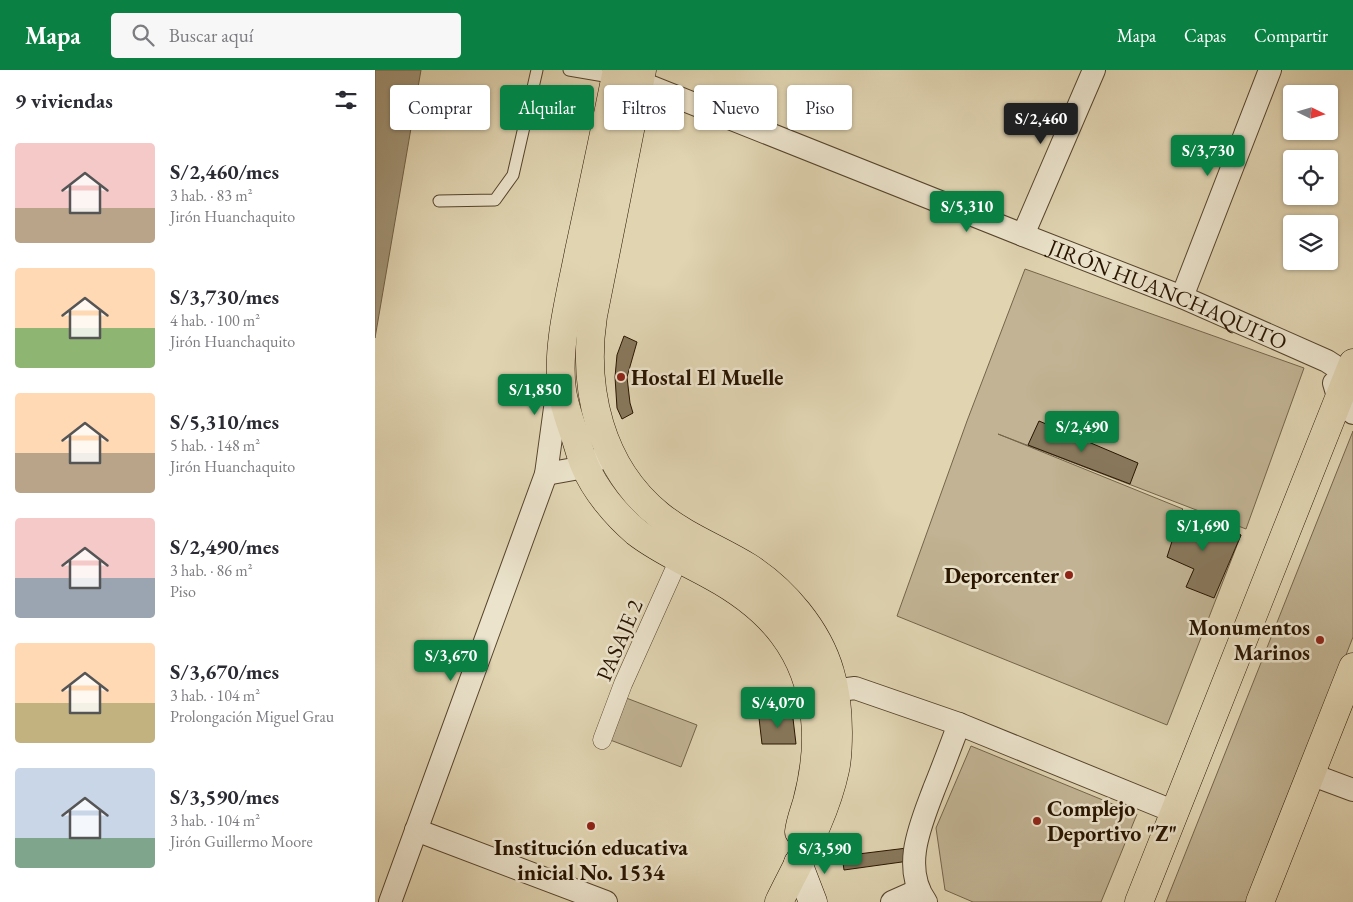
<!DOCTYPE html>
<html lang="es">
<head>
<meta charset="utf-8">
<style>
	:root { --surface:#fff; --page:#f7f7f7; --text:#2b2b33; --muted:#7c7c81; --accent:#0b8043 }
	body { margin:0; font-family:"EB Garamond",serif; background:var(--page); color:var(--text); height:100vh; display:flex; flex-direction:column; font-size:19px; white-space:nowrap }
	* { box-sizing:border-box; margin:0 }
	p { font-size:16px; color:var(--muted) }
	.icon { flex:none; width:28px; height:28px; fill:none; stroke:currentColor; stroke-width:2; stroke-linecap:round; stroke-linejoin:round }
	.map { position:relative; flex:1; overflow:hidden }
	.panel { display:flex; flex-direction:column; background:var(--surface); width:375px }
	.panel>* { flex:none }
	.top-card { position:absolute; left:15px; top:15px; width:475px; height:45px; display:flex; gap:10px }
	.needle { width:32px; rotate:95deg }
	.controls { position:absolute; left:908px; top:15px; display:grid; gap:10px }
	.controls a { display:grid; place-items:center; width:55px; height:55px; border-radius:5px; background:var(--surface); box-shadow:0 1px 4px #0004; font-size:25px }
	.price { position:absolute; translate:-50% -42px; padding:0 11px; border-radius:5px; background:var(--accent); color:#fff; font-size:16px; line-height:32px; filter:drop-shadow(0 1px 2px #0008) }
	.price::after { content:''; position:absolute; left:50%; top:30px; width:15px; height:11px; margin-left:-8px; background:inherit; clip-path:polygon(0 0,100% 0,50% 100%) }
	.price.selected { background:#222; color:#fff }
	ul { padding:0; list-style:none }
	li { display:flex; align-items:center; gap:15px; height:125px; padding:0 15px }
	li span { display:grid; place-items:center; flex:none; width:140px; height:100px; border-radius:5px; color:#555 }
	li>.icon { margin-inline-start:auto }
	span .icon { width:60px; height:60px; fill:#fffc; stroke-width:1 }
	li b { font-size:21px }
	h2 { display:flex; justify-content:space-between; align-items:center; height:60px; padding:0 15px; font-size:21px }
	.tag { padding:0 18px; border-radius:5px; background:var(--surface); box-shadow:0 1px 4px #0004; font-size:18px; line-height:45px }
	.tag.selected { background:var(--accent); color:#fff }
	header { display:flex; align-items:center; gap:30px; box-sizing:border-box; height:70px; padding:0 25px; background:var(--accent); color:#fff }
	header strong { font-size:24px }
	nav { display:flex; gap:28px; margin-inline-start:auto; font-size:18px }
	.search { width:350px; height:45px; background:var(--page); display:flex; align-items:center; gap:12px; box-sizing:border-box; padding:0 18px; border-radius:5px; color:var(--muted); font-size:19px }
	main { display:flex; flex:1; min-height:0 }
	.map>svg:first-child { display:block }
	.green { fill:#c1b393; stroke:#74644a }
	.water { fill:#a19375; stroke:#716046 }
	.building { fill:#88785c; stroke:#281400 }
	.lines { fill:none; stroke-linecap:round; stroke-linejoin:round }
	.service-casing { stroke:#56442c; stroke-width:13 }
	.pedestrian-casing { stroke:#56442c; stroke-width:19 }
	.minor-casing { stroke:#56442c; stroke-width:24 }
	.secondary-casing { stroke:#281400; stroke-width:29 }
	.primary-casing { stroke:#281400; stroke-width:29 }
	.service { stroke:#ebe3cc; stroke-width:11 }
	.pedestrian { stroke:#ebe3cc; stroke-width:18 }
	.minor { stroke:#ebe3cc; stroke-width:22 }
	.secondary { stroke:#ebe3cc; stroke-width:28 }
	.primary { stroke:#e0d4b1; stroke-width:28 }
	.poi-dot { fill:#8f2418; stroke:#ebe3cc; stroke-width:2 }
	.labels { text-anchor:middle; stroke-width:5; stroke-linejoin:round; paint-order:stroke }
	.street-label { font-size:22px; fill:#281400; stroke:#ebe3cc }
	.poi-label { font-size:22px; font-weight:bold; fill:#281400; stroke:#ebe3cc; text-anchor:start }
</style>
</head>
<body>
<header>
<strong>Mapa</strong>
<div class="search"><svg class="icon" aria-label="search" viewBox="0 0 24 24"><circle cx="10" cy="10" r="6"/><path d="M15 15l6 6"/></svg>Buscar aquí</div>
<nav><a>Mapa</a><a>Capas</a><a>Compartir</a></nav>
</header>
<main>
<section class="panel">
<h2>9 viviendas<svg class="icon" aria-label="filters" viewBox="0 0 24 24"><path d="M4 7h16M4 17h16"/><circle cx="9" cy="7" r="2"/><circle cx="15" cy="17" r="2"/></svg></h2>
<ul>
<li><span style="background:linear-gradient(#f6c9c9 65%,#b9a48a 0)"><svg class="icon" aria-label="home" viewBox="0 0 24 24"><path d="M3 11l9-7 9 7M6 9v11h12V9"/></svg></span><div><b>S/2,460/mes</b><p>3 hab. · 83 m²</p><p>Jirón Huanchaquito</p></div></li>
<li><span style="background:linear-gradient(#ffd9b3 60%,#8fb573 0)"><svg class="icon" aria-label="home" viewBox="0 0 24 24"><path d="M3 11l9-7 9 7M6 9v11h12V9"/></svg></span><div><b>S/3,730/mes</b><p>4 hab. · 100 m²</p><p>Jirón Huanchaquito</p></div></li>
<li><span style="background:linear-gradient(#ffd9b3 60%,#b9a48a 0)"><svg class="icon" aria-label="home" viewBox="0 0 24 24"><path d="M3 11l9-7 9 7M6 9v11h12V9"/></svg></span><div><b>S/5,310/mes</b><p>5 hab. · 148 m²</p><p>Jirón Huanchaquito</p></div></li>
<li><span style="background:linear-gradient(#f6c9c9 60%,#9aa5b1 0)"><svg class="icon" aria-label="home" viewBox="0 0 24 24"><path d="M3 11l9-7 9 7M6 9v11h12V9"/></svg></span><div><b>S/2,490/mes</b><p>3 hab. · 86 m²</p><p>Piso</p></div></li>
<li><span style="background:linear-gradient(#ffd9b3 60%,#c2b280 0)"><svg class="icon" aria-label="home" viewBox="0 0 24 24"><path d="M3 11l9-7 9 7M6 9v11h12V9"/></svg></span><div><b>S/3,670/mes</b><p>3 hab. · 104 m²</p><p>Prolongación Miguel Grau</p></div></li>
<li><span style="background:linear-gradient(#c9d6e8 70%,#7fa58c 0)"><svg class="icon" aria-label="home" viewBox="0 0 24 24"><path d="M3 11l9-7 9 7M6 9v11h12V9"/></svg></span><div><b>S/3,590/mes</b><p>3 hab. · 104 m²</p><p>Jirón Guillermo Moore</p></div></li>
</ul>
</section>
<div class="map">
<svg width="978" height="832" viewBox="0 0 978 832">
	<rect width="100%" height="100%" fill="#e0d4b1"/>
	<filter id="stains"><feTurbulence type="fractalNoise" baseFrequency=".004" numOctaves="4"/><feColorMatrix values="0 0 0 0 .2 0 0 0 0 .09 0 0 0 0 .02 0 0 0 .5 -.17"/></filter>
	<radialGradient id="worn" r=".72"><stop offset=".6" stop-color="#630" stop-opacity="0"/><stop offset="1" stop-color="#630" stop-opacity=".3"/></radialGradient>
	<g class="green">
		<polygon points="650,199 929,298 871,459 623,364 808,439 807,440 866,465 792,655 522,546 592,351"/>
		<polygon points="978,361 978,567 874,832 791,832"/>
		<polygon points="246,626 322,655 306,697 230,668"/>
		<polygon points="596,676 762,744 726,832 598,832 570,820 561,758"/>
	</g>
	<polygon class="water" points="0,0 46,0 0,268"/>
	<g class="building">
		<polygon points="249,266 262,272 252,307 255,333 258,343 247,349 242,338 240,307 242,285"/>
		<polygon points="664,351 763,393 755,414 653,375"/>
		<polygon points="807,440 866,465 839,528 811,517 819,499 792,487"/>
		<polygon points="417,640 421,674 387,674 384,648"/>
		<polygon points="532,778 534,791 469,800 467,786"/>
	</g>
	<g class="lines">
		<defs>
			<g id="service">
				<polyline points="194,0 241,8"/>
				<polyline points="64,131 120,130 138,105 162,0"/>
			</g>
			<polyline id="pedestrian" points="227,670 248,614 304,489"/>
			<g id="minor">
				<path id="s1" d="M 249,10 L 264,12 L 648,165 L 807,227 L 952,291 L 978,308"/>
				<polyline points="648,165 719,0"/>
				<polyline points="807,227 895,0"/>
				<polyline points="959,313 964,330 978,343"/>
				<polyline points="171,404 210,397 236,382"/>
				<polyline points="442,623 480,618 584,654 800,742"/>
				<polyline points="935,704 978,720"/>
				<polyline points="41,760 231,832"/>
				<polyline points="15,832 171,404 183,316"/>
				<polyline points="517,832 544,820"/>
				<path d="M 551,832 C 526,797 546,754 559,719 C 568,697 576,675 584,654"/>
			</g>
			<polyline id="secondary" points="423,793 438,832"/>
			<g id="primary">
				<path d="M 242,0 C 230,60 217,121 204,181 C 196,223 181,277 187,320 C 189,335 194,349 199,363 C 203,374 205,385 210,396 C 220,420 241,445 261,462 C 284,480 312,492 337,506 C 396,538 433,581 440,649 C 443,677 439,705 432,732 C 429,742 425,752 424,762"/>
				<path d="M 267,0 L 218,246 C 207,319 225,397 284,445 C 311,467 344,479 373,497 C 409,520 443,560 455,602 C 461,621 463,642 463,662 C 463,674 463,688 460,700 C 450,747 425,789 404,832"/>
				<polyline points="764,832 978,293"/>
				<polyline points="885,832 978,597"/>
			</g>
		</defs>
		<use href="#service" class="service-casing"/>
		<use href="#pedestrian" class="pedestrian-casing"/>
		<use href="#minor" class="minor-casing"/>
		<use href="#secondary" class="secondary-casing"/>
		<use href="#primary" class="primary-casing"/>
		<use href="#service" class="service"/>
		<use href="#pedestrian" class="pedestrian"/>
		<use href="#minor" class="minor"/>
		<use href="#secondary" class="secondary"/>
		<use href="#primary" class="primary"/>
	</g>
	<g class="poi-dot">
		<circle cx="246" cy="307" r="5"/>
		<circle cx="694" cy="505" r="5"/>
		<circle cx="945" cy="570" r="5"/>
		<circle cx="662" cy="751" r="5"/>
		<circle cx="216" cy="756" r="5"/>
	</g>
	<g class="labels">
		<g class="street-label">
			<text dy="8" stroke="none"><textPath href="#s1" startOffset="585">JIRÓN HUANCHAQUITO</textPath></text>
			<text transform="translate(244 570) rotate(-67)" y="8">PASAJE 2</text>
		</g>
		<g class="poi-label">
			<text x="256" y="315">Hostal El Muelle</text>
			<text x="684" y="513" text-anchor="end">Deporcenter</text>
			<text x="935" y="565" text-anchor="end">Monumentos<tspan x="935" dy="25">Marinos</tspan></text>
			<text x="672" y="746">Complejo<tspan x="672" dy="25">Deportivo "Z"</tspan></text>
			<text x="216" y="785" text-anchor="middle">Institución educativa<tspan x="216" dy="25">inicial No. 1534</tspan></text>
		</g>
	</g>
	<rect width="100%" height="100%" filter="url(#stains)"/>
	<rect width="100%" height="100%" fill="url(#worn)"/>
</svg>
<div class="controls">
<a><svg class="needle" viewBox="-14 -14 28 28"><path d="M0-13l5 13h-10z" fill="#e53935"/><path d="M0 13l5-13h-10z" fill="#7c7c81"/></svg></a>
<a><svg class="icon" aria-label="locate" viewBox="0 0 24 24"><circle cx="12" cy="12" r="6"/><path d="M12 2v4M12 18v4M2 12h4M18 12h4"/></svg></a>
<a><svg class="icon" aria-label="layers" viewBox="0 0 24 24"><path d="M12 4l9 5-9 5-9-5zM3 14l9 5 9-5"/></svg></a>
</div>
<b class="price selected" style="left:666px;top:75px">S/2,460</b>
<b class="price" style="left:833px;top:107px">S/3,730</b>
<b class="price" style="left:592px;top:163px">S/5,310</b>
<b class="price" style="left:160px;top:346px">S/1,850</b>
<b class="price" style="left:707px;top:383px">S/2,490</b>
<b class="price" style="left:828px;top:482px">S/1,690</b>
<b class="price" style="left:76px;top:612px">S/3,670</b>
<b class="price" style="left:403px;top:659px">S/4,070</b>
<b class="price" style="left:450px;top:805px">S/3,590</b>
<div class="top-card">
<a class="tag">Comprar</a>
<a class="tag selected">Alquilar</a>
<a class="tag">Filtros</a>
<a class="tag">Nuevo</a>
<a class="tag">Piso</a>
</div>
</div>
</main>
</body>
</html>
